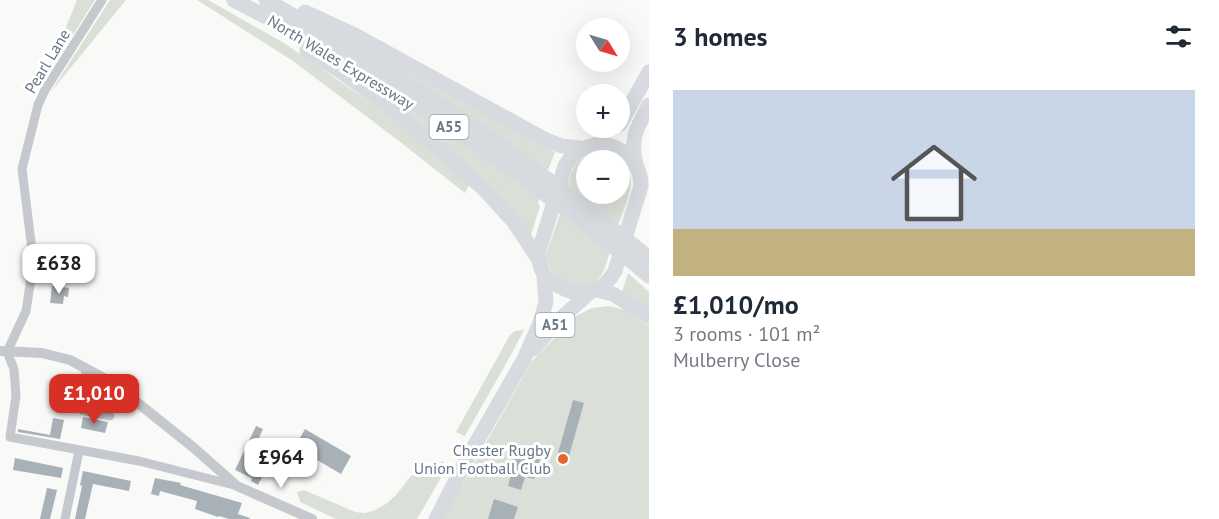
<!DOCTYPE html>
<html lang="en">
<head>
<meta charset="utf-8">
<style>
	:root { --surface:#fff; --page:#f2f2f3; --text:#1f2937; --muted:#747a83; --line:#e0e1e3; --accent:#d93025 }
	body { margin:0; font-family:"PT Sans",sans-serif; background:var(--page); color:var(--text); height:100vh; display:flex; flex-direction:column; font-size:22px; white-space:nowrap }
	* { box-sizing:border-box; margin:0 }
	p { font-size:20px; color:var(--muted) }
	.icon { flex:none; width:33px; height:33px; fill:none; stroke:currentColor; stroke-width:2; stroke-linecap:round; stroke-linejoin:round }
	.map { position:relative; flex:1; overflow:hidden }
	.panel { display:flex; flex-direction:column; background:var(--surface); width:570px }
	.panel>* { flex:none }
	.needle { width:39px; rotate:127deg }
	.tools { position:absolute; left:576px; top:18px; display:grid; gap:12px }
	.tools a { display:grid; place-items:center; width:54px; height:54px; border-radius:50%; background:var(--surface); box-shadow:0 6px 24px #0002; font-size:30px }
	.price { position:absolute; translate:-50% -51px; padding:0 14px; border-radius:12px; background:#fff; color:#222; font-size:20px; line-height:39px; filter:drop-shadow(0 2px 3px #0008) }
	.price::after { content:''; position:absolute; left:50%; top:36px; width:18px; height:14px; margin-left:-9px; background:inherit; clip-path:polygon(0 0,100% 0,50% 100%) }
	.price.on { background:var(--accent); color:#fff }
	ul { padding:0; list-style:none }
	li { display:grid; align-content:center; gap:12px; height:318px; padding:0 24px }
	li+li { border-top:2px solid var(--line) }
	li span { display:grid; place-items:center; height:186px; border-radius:0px; color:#555 }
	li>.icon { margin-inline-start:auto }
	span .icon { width:108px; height:108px; fill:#fffc; stroke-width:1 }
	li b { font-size:26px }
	h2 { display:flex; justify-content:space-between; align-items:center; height:72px; padding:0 24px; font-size:26px }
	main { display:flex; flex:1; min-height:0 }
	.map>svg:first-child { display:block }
	.green { fill:#dae0d8; fill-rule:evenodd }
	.building { fill:#a9b1b8 }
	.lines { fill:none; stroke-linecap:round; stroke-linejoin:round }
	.minor { stroke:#c5c8cc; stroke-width:9 }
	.tertiary { stroke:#c5c8cc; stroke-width:10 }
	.trunk { stroke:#d7dbdf; stroke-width:15 }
	.poi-dot { fill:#e1672f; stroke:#fff; stroke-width:2 }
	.labels { text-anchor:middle; stroke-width:6; stroke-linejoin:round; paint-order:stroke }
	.shield { fill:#fff; stroke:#95a0ab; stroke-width:1.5 }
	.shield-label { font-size:15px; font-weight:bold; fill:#687787 }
	.street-label { font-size:16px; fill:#687787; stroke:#fff }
	.poi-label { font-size:16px; fill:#687787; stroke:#fff; text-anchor:end }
</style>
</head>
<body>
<main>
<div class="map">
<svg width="649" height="519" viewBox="0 0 649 519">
	<rect width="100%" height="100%" fill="#f9f9f7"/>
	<g class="green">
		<polygon points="77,0 95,0 45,79"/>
		<polygon points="110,0 126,0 50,93"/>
		<polygon points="197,0 208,0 284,43 386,113 469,185 465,193 399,141 293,61"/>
		<polygon points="355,40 555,152 548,170 397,70"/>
		<polygon points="333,60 418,112 539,198 538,204 540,206 530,238"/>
		<path d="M 596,152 C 606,152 611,153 619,158 C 642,174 626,204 618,225 L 568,185 C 572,166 577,158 596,152 ZM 586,160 L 620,160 L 620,194 L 586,194 Z"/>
		<path d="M 560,214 L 610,252 C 607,260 605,272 599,278 C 582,298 547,279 546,255 Z"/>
		<polygon points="628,273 649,292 649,309 622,292"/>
		<polygon points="609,306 625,310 649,326 649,519 443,519 532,361 576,316 592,308"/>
		<polygon points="524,330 512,353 465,436 456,432 510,335 515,331"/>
		<polygon points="443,461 445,466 445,471 417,519 336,519 300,502 297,492 304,490 355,512 364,513 373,511 386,504 396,495 411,476 425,471"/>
	</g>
	<g class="building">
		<polygon points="52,286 69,288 68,297 64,296 63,304 50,303"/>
		<polygon points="69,382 78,384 76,403 66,402"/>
		<polygon points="573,400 584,403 569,456 558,453"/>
		<polygon points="83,417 108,422 105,433 81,428"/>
		<polygon points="53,418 64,420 60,439 18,432 18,429 50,435"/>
		<polygon points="256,426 263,429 259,438 277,446 258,485 251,481 252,478 235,470"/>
		<polygon points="305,429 351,456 341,474 295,447"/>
		<polygon points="526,446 542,451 534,479 525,477 521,490 508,486 515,458 522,460"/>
		<polygon points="15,458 63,468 61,478 13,470"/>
		<polygon points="83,471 131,481 129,491 93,484 85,519 75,519 82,486 80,485"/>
		<polygon points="155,478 181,483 180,485 242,503 238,514 250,518 250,519 229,519 219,516 218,517 195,509 197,501 160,491 159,496 151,494"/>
		<polygon points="47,488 57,490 53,507 50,519 40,519"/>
		<polygon points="494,499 518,507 514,519 488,519"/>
	</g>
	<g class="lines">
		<g class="minor">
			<polyline points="102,0 45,90 38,105 22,169 33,258 32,272 26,311 7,352 14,369 16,396 10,437 139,461 234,485"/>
			<polyline points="86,368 82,410 110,416"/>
			<polyline points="65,519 79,451"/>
		</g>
		<polyline class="tertiary" points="0,351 42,353 70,360 113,383 194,448 237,486 312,519"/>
		<g class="trunk">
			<path d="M 234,0 C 283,26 333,52 381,82 C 474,141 565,205 649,276"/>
			<path d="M 266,0 C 331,37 396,74 458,116 C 524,160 587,208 649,258"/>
			<polyline points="305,12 355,35 546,140 562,146 580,148"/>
			<polyline points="307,51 340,71 395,111 484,189 514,222 539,260"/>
			<polyline points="620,124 649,72"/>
			<path d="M 600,144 C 623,146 641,162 641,186 L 615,271 C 610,280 601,289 590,292 C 575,296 553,286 544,274 C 539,267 539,259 539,251 L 565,166 C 573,152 584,146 600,144 Z"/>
			<path d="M 636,164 C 629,139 638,126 649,105"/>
			<polyline points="597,290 613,294 649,317"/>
			<polyline points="533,349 558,321 589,293"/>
			<polyline points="436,519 468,457 523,361 540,323 546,302 544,275"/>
		</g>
	</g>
	<circle class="poi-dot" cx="563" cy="459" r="6"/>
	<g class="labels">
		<g class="shield">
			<rect x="429.5" y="115" width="39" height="24" rx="4.5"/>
			<rect x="535.5" y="313" width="39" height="24" rx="4.5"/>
		</g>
		<g class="shield-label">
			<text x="449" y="132">A55</text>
			<text x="555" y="330">A51</text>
		</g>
		<g class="street-label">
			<text transform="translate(47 61) rotate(-59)" y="6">Pearl Lane</text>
			<text transform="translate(341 62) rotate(31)" y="6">North Wales Expressway</text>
		</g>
		<g class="poi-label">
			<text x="551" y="456">Chester Rugby<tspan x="551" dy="18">Union Football Club</tspan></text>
		</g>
	</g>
</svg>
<div class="tools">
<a><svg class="needle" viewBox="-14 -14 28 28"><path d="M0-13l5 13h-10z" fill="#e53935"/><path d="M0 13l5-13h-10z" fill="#747a83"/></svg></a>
<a>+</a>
<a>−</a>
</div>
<b class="price" style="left:59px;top:295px">£638</b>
<b class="price on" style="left:94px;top:425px">£1,010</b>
<b class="price" style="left:281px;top:489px">£964</b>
</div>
<section class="panel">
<h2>3 homes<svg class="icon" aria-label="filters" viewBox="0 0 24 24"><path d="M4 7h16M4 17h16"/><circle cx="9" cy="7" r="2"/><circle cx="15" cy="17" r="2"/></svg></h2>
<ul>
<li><span style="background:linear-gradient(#c9d6e8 75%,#c2b280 0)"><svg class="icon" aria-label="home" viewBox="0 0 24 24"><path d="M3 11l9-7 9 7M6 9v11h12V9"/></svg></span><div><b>£1,010/mo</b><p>3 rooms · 101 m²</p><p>Mulberry Close</p></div></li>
</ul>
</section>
</main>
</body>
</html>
